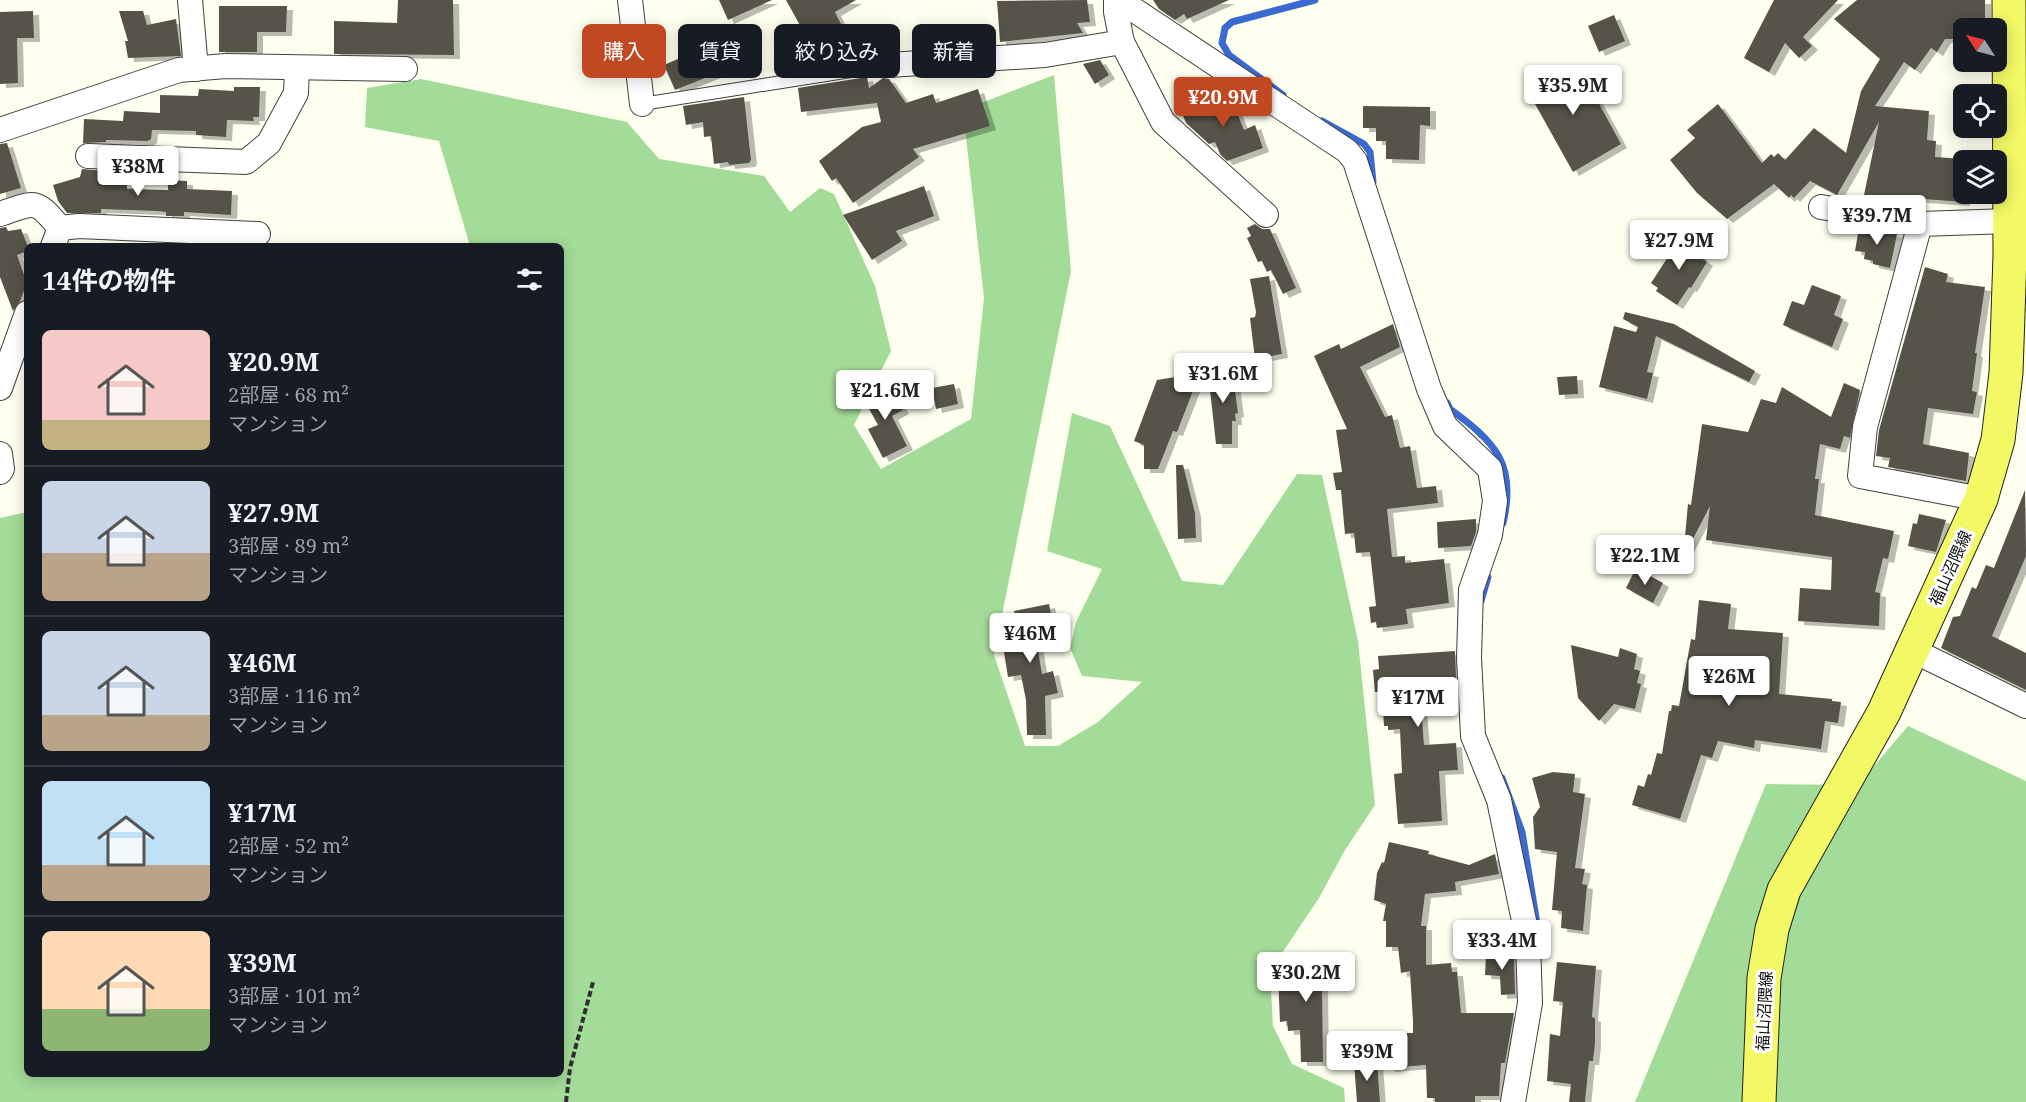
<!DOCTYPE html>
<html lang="ja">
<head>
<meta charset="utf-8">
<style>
	:root { --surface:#171b24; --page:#242831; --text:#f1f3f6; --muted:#9ea1a6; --line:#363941; --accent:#c04924 }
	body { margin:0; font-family:"Noto Serif","Noto Sans JP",serif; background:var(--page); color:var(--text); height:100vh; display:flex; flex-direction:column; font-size:22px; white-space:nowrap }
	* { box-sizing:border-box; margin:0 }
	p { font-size:20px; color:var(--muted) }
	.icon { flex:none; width:33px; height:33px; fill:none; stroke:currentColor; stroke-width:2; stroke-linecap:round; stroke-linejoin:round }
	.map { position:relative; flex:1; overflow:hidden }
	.side { position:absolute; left:24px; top:243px; width:540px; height:834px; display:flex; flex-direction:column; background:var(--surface); border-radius:9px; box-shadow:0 3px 15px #0003 }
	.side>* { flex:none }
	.guide { position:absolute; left:582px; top:24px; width:570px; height:54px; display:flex; gap:12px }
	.needle { width:39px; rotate:306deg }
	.fabs { position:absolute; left:1953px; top:18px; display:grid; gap:12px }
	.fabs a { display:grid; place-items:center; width:54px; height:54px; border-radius:9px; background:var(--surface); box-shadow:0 3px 15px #0003; font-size:30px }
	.price { position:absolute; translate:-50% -51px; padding:0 14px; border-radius:6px; background:#fff; color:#222; font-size:20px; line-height:39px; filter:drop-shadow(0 2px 3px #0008) }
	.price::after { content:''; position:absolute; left:50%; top:36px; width:18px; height:14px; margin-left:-9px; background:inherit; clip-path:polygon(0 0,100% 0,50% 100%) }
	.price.on { background:var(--accent); color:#fff }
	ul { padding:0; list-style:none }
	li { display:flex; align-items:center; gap:18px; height:150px; padding:0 18px }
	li+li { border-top:2px solid var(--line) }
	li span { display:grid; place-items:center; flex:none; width:168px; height:120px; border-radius:9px; color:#555 }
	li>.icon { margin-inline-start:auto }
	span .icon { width:72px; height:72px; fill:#fffc; stroke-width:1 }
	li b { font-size:26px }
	h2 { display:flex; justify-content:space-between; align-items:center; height:72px; padding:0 18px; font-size:26px }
	.tag { padding:0 21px; border-radius:9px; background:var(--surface); box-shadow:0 3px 15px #0003; font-size:21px; line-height:54px }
	.tag.on { background:var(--accent); color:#fff }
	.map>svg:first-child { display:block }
	.forest { fill:#a3db98 }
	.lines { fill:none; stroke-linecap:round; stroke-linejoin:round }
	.stream { stroke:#3a69cf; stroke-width:7 }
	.building { fill:#57534a; filter:url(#shadow) }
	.service-casing { stroke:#414141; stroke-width:14 }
	.minor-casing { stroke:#414141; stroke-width:26 }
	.primary-casing { stroke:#1f1f1f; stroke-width:35 }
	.path { stroke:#303030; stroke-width:4; stroke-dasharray:6 3; stroke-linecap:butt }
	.service { stroke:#fff; stroke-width:12 }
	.minor { stroke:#fff; stroke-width:24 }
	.primary { stroke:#f3f965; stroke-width:33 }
	.labels { text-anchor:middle; stroke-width:6; stroke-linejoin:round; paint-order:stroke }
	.street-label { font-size:16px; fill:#0e0e0e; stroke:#fff }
</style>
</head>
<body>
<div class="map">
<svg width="2026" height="1102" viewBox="0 0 2026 1102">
	<defs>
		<filter id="shadow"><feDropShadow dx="6" dy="4" stdDeviation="0" flood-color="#0004"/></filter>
	</defs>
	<rect width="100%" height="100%" fill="#feffef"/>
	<g class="forest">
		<polygon points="1054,75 1071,271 994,655 1025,746 1058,746 1098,722 1142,682 1082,676 1070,648 1076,622 1102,569 1047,551 1072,413 1110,426 1182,581 1223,585 1297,474 1322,475 1358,641 1375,805 1345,850 1319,898 1270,971 1273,1026 1292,1064 1344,1088 1345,1102 0,1102 0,518 27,512 27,1074 561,1074 561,246 470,246 439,141 365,127 367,88 421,79 627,122 659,159 764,176 790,212 820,188 834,194 875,286 891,351 854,425 881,469 971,419 984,298 963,110"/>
		<polygon points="1908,726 2026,781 2026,1102 1635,1102 1766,784 1858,785"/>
	</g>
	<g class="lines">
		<g class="stream">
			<polyline points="1283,95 1229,55 1222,43 1225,28 1232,22 1315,0"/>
			<polyline points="1322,121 1364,144 1370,152 1373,182"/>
			<path d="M 1447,403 L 1450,409 C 1495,442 1517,464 1503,523"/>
			<polyline points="1481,601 1488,577"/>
			<polyline points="1502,778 1522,832 1538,930"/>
		</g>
	</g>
	<g class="building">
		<polygon points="398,0 453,0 454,55 334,54 334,21 397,23"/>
		<polygon points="719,0 772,0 728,20"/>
		<polygon points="786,0 856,0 835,12 848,38 817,56"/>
		<polygon points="1087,0 1090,22 1077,23 1083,33 1000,42 997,1"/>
		<polygon points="1153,0 1229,0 1187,19 1184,14 1175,20 1159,9"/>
		<polygon points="1774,0 1838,0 1803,37 1812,46 1799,58 1785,43 1769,72 1744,58"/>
		<polygon points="1857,0 1985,0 1985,25 1955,24 1955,39 1945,39 1937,52 1931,48 1915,70 1904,62 1875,106 1929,111 1927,140 1936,141 1935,157 1964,159 1964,202 1909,198 1907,206 1903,207 1863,200 1879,122 1837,195 1810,181 1794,198 1791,195 1789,198 1774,184 1727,219 1697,193 1670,160 1695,138 1687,130 1718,104 1762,163 1771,154 1774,157 1778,153 1785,160 1814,128 1846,153 1861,91 1880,59 1834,19"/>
		<polygon points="219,6 287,6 286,32 257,32 257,52 219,52"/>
		<polygon points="33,11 34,38 17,38 18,83 0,84 0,12"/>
		<polygon points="119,11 143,11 147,25 176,19 181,56 128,58 125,41 128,41"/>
		<polygon points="1614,15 1625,41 1599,52 1588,26"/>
		<polygon points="745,30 754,50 738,52 740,64 675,90 664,65"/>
		<polygon points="1100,60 1109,75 1095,84 1083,64"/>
		<polygon points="1547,66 1556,81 1582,67 1592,86 1590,87 1621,144 1573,172 1530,95 1535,93 1526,78"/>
		<polygon points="867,77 869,88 883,78 889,79 906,103 933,94 936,103 978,89 990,126 913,149 919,157 853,203 836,178 832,181 819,161 862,127 881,122 877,103 801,112 798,88"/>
		<polygon points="234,87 260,87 259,117 253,117 254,121 227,120 226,137 196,135 196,131 152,130 151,139 148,141 106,140 106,142 83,143 84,119 123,121 124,111 160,113 160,95 198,96 199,89 234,91"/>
		<polygon points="1230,95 1244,130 1255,125 1263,148 1227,161 1220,154 1215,142 1209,144 1186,123 1181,111"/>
		<polygon points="744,97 751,160 749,163 729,165 728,162 714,164 711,136 704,137 703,122 686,125 683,106"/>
		<polygon points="1363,106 1430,107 1430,126 1420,125 1419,160 1386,159 1386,141 1376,141 1376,128 1363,128"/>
		<polygon points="7,143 21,188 0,194 0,144"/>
		<polygon points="82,169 105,171 105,183 127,184 127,189 168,190 168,180 187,181 187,189 232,191 231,215 184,212 184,216 166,216 166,212 156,211 101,209 101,213 67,213 58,201 53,185 80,177"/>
		<polygon points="924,186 934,216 896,231 902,241 872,260 843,215"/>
		<polygon points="1255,224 1262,229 1270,229 1296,288 1283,294 1271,270 1267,272 1262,261 1258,262 1247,238 1251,236 1247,228"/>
		<polygon points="6,227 8,231 21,229 27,244 27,251 17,255 27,283 20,301 13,311 0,277 0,228"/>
		<polygon points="1859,228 1897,234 1890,268 1873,264 1873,261 1864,259 1865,252 1855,251"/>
		<polygon points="1681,237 1703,252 1700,257 1707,262 1691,288 1689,287 1677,305 1656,291 1658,288 1651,283"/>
		<polygon points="1925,267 1948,274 1946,282 1985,287 1975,353 1977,353 1972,391 1977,392 1973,414 1928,408 1923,444 1969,453 1966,481 1888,467 1890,458 1876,456 1879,430"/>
		<polygon points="1269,276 1282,354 1255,359 1250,318 1255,317 1256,312 1250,279"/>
		<polygon points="1812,285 1841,296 1834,315 1843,319 1832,347 1783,325 1792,301 1804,305"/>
		<polygon points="1625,312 1674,324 1755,371 1749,382 1656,336 1647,372 1653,373 1647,399 1599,387 1614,326 1636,332 1638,327 1623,319"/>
		<polygon points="1393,324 1400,347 1360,367 1385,417 1392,415 1400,448 1410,446 1417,488 1436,486 1438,503 1387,509 1392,557 1405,556 1405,563 1444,559 1449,603 1406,609 1408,624 1377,628 1376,622 1371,623 1369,607 1376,606 1370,552 1356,553 1354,533 1345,534 1341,490 1336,490 1333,473 1342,472 1336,430 1347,429 1314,356 1339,344 1341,349"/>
		<polygon points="1232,368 1238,413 1235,414 1236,421 1232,421 1232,444 1216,444 1208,372"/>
		<polygon points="1200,373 1177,432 1173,431 1158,469 1144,469 1144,445 1134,441 1157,380"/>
		<polygon points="1577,376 1578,394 1559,395 1557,377"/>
		<polygon points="1844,383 1860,390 1850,438 1844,436 1840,449 1820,444 1815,479 1819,479 1815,515 1894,531 1888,559 1883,558 1875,592 1880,593 1879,626 1798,621 1800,588 1831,590 1832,557 1706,540 1710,506 1683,558 1688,504 1691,505 1702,424 1748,432 1761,399 1776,403 1782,387 1831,417"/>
		<polygon points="954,384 958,404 936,409 932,388"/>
		<polygon points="889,385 903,410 892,416 907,446 883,458 868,429 878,425 863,398"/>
		<polygon points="1176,465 1183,465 1195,513 1196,538 1178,539"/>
		<polygon points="2025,490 2026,556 1992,636 2026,653 2026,690 1941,648 1953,617 1960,616 1972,587 1976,589 1986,565 1994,568"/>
		<polygon points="1919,514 1946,520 1936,552 1908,546 1913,523 1917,524"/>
		<polygon points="1476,519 1476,532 1471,546 1438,548 1437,522"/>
		<polygon points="1636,568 1663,583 1653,603 1626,588"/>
		<polygon points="1699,600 1731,604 1728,629 1783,633 1779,694 1832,699 1832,701 1841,702 1838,723 1825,721 1821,749 1755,740 1754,748 1718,741 1712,758 1701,755 1680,819 1632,805 1638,785 1644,787 1648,774 1651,775 1657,753 1662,754 1669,711 1671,711 1672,705 1679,706 1691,639 1695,640"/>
		<polygon points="1049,604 1053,623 1034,627 1042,674 1053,671 1058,693 1045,696 1046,735 1027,735 1026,700 1021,675 1008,677 1002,640 1006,623 1016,622 1014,611"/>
		<polygon points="1571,645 1618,657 1620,648 1637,654 1634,669 1640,671 1637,683 1641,684 1635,709 1614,704 1599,721 1578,698"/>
		<polygon points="1455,651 1457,703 1421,707 1424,745 1456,743 1458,770 1439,771 1442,821 1398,824 1394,774 1402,773 1400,729 1388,730 1388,726 1384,726 1382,692 1375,692 1373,670 1379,669 1378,656"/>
		<polygon points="1553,772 1575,774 1573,792 1585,794 1575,868 1585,869 1582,884 1587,885 1583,931 1561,928 1562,911 1552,910 1557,852 1535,849 1533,817 1540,807 1532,778"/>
		<polygon points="1389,842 1429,851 1428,854 1469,865 1495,854 1499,874 1455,882 1456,891 1425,894 1421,926 1426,926 1426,965 1451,963 1452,972 1457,972 1461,1013 1514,1013 1505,1063 1501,1063 1499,1096 1475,1096 1475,1102 1435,1102 1435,1098 1427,1098 1426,1065 1389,1068 1388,1043 1407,1042 1407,1033 1413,1033 1413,1021 1410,971 1401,973 1398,947 1386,947 1386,921 1383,921 1386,904 1374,900 1377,873 1382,862 1384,863"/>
		<polygon points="1514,954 1515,994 1501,995 1500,976 1485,975 1486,955"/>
		<polygon points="1333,958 1334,983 1322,983 1323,1062 1301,1062 1300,1030 1288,1031 1287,1021 1280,1022 1278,974 1287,974 1287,964 1297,963 1296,959"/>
		<polygon points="1557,962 1596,966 1592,1017 1595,1018 1595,1043 1593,1061 1589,1061 1585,1102 1569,1102 1571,1084 1547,1081 1550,1034 1560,1036 1563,1002 1553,1001"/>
		<polygon points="1377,1062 1380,1102 1357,1102 1354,1063"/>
	</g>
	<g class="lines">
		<defs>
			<polyline id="service" points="642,104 889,65"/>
			<g id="minor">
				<polyline points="190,0 196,69"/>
				<polyline points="630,0 642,104"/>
				<polyline points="1119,0 1347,151 1355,161 1429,389 1445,426 1490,469 1495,501 1490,535 1471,590 1469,658 1473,736 1499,800 1528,940 1530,1003 1513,1102"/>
				<polyline points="1122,42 1163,122 1266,215"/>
				<polyline points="889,65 1045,55 1122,42 1116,12 1116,0"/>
				<polyline points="0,130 179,70 225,66 405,69"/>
				<polyline points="88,156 246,162 269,143 296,93 297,68"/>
				<polyline points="1821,207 1920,224 2009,221"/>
				<path d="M 0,214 C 36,202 35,198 60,228 L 53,246"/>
				<polyline points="1920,224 1865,427 1860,476 1981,499"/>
				<polyline points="60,228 79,226 258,234"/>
				<polyline points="0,388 27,313"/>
				<polyline points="0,454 2,469 0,472"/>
				<polyline points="1912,650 2026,706"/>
			</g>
			<polyline id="primary" points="1759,1102 1764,978 1772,929 1784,890 1884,712 1981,499 1998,440 2006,373 2010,255 2009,0"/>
		</defs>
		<use href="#service" class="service-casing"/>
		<use href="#minor" class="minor-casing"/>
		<use href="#primary" class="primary-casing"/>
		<polyline class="path" points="566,1102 570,1068 593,982"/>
		<use href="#service" class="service"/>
		<use href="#minor" class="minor"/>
		<use href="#primary" class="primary"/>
	</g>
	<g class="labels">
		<g class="street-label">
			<text transform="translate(1950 568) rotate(-66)" y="6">福山沼隈線</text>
			<text transform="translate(1764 1011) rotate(-87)" y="6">福山沼隈線</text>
		</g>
	</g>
</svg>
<div class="fabs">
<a><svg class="needle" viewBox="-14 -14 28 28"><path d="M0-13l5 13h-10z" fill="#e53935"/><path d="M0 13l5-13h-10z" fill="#9ea1a6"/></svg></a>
<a><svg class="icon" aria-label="locate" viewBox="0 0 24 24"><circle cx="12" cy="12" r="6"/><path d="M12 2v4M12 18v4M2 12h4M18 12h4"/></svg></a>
<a><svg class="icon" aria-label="layers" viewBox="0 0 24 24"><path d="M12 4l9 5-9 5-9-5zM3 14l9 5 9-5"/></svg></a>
</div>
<b class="price" style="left:1573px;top:116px">¥35.9M</b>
<b class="price on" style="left:1223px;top:128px">¥20.9M</b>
<b class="price" style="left:138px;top:197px">¥38M</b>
<b class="price" style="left:1877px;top:246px">¥39.7M</b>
<b class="price" style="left:1679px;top:271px">¥27.9M</b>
<b class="price" style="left:1223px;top:404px">¥31.6M</b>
<b class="price" style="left:885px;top:421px">¥21.6M</b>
<b class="price" style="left:1645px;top:586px">¥22.1M</b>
<b class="price" style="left:1030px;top:664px">¥46M</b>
<b class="price" style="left:1729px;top:707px">¥26M</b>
<b class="price" style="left:1418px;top:728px">¥17M</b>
<b class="price" style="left:1502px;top:971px">¥33.4M</b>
<b class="price" style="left:1306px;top:1003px">¥30.2M</b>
<b class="price" style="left:1367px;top:1082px">¥39M</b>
<div class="guide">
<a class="tag on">購入</a>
<a class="tag">賃貸</a>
<a class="tag">絞り込み</a>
<a class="tag">新着</a>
</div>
<section class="side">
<h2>14件の物件<svg class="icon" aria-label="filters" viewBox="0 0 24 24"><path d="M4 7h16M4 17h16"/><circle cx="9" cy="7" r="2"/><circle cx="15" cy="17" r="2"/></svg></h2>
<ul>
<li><span style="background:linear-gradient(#f6c9c9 75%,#c2b280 0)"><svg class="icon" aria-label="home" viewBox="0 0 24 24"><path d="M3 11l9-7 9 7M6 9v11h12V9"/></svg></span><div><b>¥20.9M</b><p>2部屋 · 68 m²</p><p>マンション</p></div></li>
<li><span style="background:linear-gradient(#c9d6e8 60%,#b9a48a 0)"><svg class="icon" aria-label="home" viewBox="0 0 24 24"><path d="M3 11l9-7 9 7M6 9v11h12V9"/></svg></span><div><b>¥27.9M</b><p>3部屋 · 89 m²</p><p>マンション</p></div></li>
<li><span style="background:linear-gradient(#c9d6e8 70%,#b9a48a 0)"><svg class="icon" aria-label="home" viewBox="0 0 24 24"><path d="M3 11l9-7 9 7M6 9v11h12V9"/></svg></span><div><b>¥46M</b><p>3部屋 · 116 m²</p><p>マンション</p></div></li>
<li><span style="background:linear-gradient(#bfe0f5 70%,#b9a48a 0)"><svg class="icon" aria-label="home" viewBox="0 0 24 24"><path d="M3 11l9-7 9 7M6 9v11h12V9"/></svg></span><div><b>¥17M</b><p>2部屋 · 52 m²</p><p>マンション</p></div></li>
<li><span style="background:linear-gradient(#ffd9b3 65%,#8fb573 0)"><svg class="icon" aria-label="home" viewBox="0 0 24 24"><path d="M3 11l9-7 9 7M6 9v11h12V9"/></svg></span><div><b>¥39M</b><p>3部屋 · 101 m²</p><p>マンション</p></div></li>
</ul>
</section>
</div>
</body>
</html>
